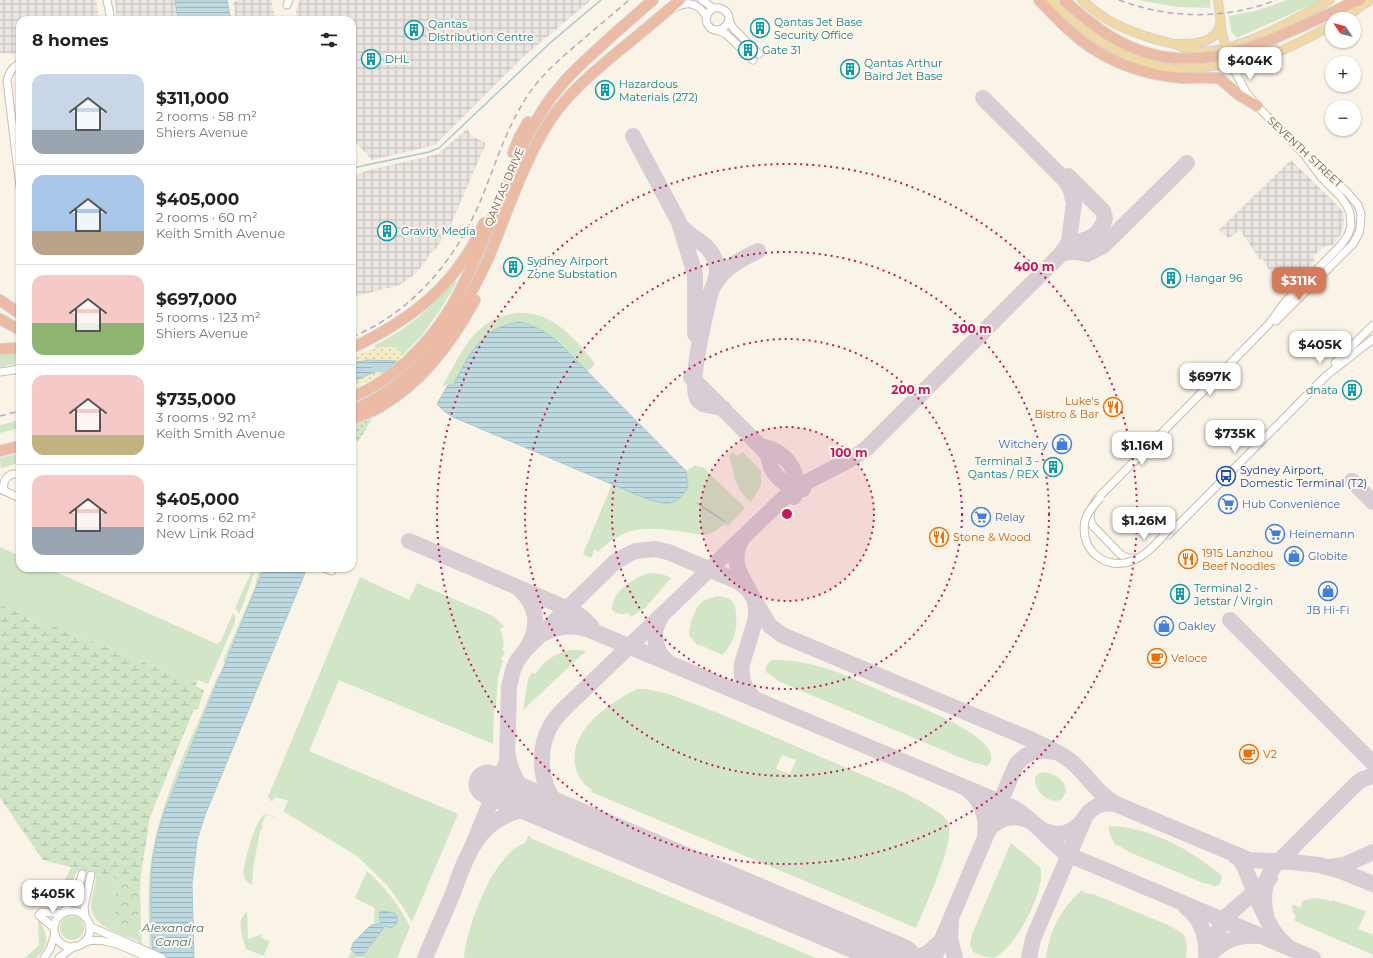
<!DOCTYPE html>
<html lang="en">
<head>
<meta charset="utf-8">
<style>
	:root { --surface:#fff; --page:#f2f2f2; --text:#222; --muted:#767676; --line:#e0e0e0; --accent:#d57b5b }
	body { margin:0; font-family:Montserrat,sans-serif; background:var(--page); color:var(--text); height:100vh; display:flex; flex-direction:column; font-size:15px; white-space:nowrap }
	* { box-sizing:border-box; margin:0 }
	p { font-size:13px; color:var(--muted) }
	.icon { flex:none; width:22px; height:22px; fill:none; stroke:currentColor; stroke-width:2; stroke-linecap:round; stroke-linejoin:round }
	.map { position:relative; flex:1; overflow:hidden }
	.details { position:absolute; left:16px; top:16px; width:340px; height:556px; display:flex; flex-direction:column; background:var(--surface); border-radius:12px; box-shadow:0 1px 3px #0004 }
	.details>* { flex:none }
	.needle { width:26px; rotate:305deg }
	.fabs { position:absolute; left:1325px; top:12px; display:grid; gap:8px }
	.fabs a { display:grid; place-items:center; width:36px; height:36px; border-radius:50%; background:var(--surface); box-shadow:0 1px 3px #0004; font-size:20px }
	.price { position:absolute; translate:-50% -34px; padding:0 9px; border-radius:8px; background:#fff; color:#222; font-size:13px; line-height:26px; filter:drop-shadow(0 1px 2px #0008) }
	.price::after { content:''; position:absolute; left:50%; top:24px; width:12px; height:9px; margin-left:-6px; background:inherit; clip-path:polygon(0 0,100% 0,50% 100%) }
	.price.on { background:var(--accent); color:#fff }
	ul { padding:0; list-style:none }
	li { display:flex; align-items:center; gap:12px; height:100px; padding:0 16px }
	li+li { border-top:1px solid var(--line) }
	li span { display:grid; place-items:center; flex:none; width:112px; height:80px; border-radius:12px; color:#555 }
	li>.icon { margin-inline-start:auto }
	span .icon { width:48px; height:48px; fill:#fffc; stroke-width:1 }
	li b { font-size:17px }
	h2 { display:flex; justify-content:space-between; align-items:center; height:48px; padding:0 16px; font-size:17px }
	.map>svg:first-child { display:block }
	.industrial { fill:url(#industrial-grid) }
	.grass { fill:#d2e6c7; fill-rule:evenodd }
	.forest { fill:url(#forest-crowns) }
	.wetland { fill:url(#wetland-marsh) }
	.sand { fill:url(#sand-dots) }
	.garden { fill:url(#garden-dots) }
	.water { fill:url(#water-rules); stroke:#a5c9d1 }
	.lines { fill:none; stroke-linecap:round; stroke-linejoin:round }
	.stream { stroke:#a5c9d1; stroke-width:1.5 }
	.canal { stroke:#bedae1; stroke-width:6 }
	.taxiway { stroke:#d8cdd4; stroke-width:16 }
	.runway { stroke:#d8cdd4; stroke-width:39 }
	.minor-casing { stroke:#cabbae; stroke-width:9 }
	.major-casing { stroke:#d7d1cd; stroke-width:10 }
	.highway-casing { stroke:#d7d1cd; stroke-width:12 }
	.minor { stroke:#fff; stroke-width:7 }
	.major { stroke:#f0d8a7; stroke-width:8 }
	.highway { stroke:#ecbba5; stroke-width:10 }
	.rail { stroke:#b6a7c2; stroke-width:1.5; stroke-dasharray:6 4; stroke-linecap:butt }
	.minor-bridge-casing { stroke:#cabbae; stroke-width:9; stroke-linecap:butt }
	.highway-bridge-casing { stroke:#d7d1cd; stroke-width:12; stroke-linecap:butt }
	.minor-bridge { stroke:#fff; stroke-width:7 }
	.highway-bridge { stroke:#ecbba5; stroke-width:10 }
	.ring { fill:none; stroke:#c2185b; stroke-width:2; stroke-dasharray:2 4 }
	.labels { text-anchor:middle; stroke-width:4; stroke-linejoin:round; paint-order:stroke }
	.culture-label { font-size:11px; fill:#0d838f; stroke:#fdf7ed; text-anchor:start }
	.street-label { font-size:11px; fill:#705c4e; stroke:#fdf7ed }
	.food-label { font-size:11px; fill:#c56008; stroke:#fdf7ed; text-anchor:start }
	.shop-label { font-size:11px; fill:#366cbe; stroke:#fdf7ed; text-anchor:start }
	.transit-label { font-size:11px; fill:#164399; stroke:#fdf7ed; text-anchor:start }
	.water-label { font-size:12px; font-style:italic; fill:#4b7680; stroke:#fdf7ed }
	.centre { fill:#c2185b; stroke:#fdf7ed; stroke-width:2 }
	.ring-label { font-size:12px; text-anchor:middle; font-weight:bold; fill:#c2185b; stroke:#fdf7ed; stroke-width:4; stroke-linejoin:round; paint-order:stroke }
</style>
</head>
<body>
<div class="map">
<svg width="1373" height="958" viewBox="0 0 1373 958">
	<defs>
		<pattern id="industrial-grid" width="8" height="8" patternUnits="userSpaceOnUse"><rect width="8" height="8" fill="#eae5e0"/><path d="M0 4h8M4 0v8" fill="none" stroke="#c2bdb8"/></pattern>
		<pattern id="forest-crowns" width="20" height="18" patternUnits="userSpaceOnUse"><rect width="20" height="18" fill="#d2e6c7"/><path d="M2 6a3 3 0 1 1 6 0M12 15a3 3 0 1 1 6 0" fill="none" stroke="#afbea4"/></pattern>
		<pattern id="wetland-marsh" width="20" height="14" patternUnits="userSpaceOnUse"><rect width="20" height="14" fill="#d2e6c7"/><path d="M1 5h8M5 5V1M11 12h8M15 12V8" fill="none" stroke="#afbea4"/></pattern>
		<pattern id="sand-dots" width="8" height="8" patternUnits="userSpaceOnUse"><rect width="8" height="8" fill="#f5ecc6"/><path d="M2 2h.1M6 6h.1" fill="none" stroke="#cbc2a3" stroke-width="1.8" stroke-linecap="round"/></pattern>
		<pattern id="garden-dots" width="8" height="8" patternUnits="userSpaceOnUse"><rect width="8" height="8" fill="#d2e6c7"/><path d="M2 2h.1M6 6h.1" fill="none" stroke="#afbea4" stroke-width="1.8" stroke-linecap="round"/></pattern>
		<pattern id="water-rules" width="6" height="5" patternUnits="userSpaceOnUse"><rect width="6" height="5" fill="#bedae1"/><path d="M0 2.5h6" fill="none" stroke="#9fb4b9"/></pattern>
	</defs>
	<rect width="100%" height="100%" fill="#faf3e7"/>
	<g class="industrial">
		<polygon points="0,0 96,0 99,20 20,20 20,54 0,53"/>
		<polygon points="115,0 175,0 178,20 117,20"/>
		<polygon points="239,0 271,0 276,20 236,20 233,2"/>
		<polygon points="300,0 591,0 523,57 435,145 372,160 352,138 352,20 297,20 296,10"/>
		<polygon points="467,129 472,136 486,143 448,231 435,250 430,253 426,261 415,274 400,285 352,297 352,176 370,170 438,154"/>
		<polygon points="1291,160 1338,206 1343,212 1344,223 1341,234 1333,245 1323,247 1313,256 1315,261 1290,285 1282,286 1279,284 1274,278 1262,258 1260,260 1240,230 1229,238 1219,230"/>
	</g>
	<g class="grass">
		<polygon points="1138,0 1210,0 1210,8 1177,7"/>
		<polygon points="1287,0 1322,0 1237,38 1231,31 1229,16 1259,10"/>
		<path d="M 453,281 L 457,282 L 440,310 L 423,334 L 403,355 L 395,347 L 381,347 L 375,349 L 375,345 C 408,329 430,309 453,281 Z"/>
		<path d="M 517,313 C 542,313 554,320 572,337 C 581,346 588,354 595,364 L 587,372 C 568,353 554,336 530,324 L 484,337 L 476,345 L 453,385 L 447,384 L 445,386 L 443,385 C 463,351 473,319 517,313 Z"/>
		<polygon points="0,353 20,354 20,363 0,367"/>
		<polygon points="20,420 20,428 0,433 0,425"/>
		<path d="M 733,452 L 736,456 L 743,452 L 762,472 L 761,473 L 761,485 L 751,502 C 734,488 735,475 729,456 Z"/>
		<polygon points="20,453 20,463 1,468 0,458"/>
		<path d="M 696,465 L 698,467 L 703,467 L 745,508 L 728,526 L 725,524 C 720,527 715,532 709,534 C 702,536 692,533 685,532 C 648,527 627,524 598,552 L 595,549 L 591,558 L 583,554 L 612,484 L 647,499 L 658,502 L 688,487 L 686,471 Z"/>
		<polygon points="0,547 20,556 20,568 47,568 217,644 221,641 233,613 235,616 235,622 208,684 198,680 197,683 0,605"/>
		<path d="M 250,568 L 255,568 C 251,585 245,599 239,614 L 235,608 L 251,573 L 249,571 Z"/>
		<polygon points="259,568 265,568 225,662 223,661 255,587"/>
		<path d="M 650,573 L 662,574 L 671,578 L 646,607 L 631,617 L 628,613 C 621,615 618,614 612,610 C 611,591 635,577 650,573 Z"/>
		<path d="M 360,577 L 409,600 L 417,583 L 493,616 L 504,626 L 500,629 C 503,636 505,643 502,650 L 505,652 L 501,659 L 503,661 L 498,678 L 496,707 L 494,707 L 493,744 L 339,680 L 309,751 L 458,814 L 412,922 L 403,907 L 387,885 L 357,856 L 284,812 L 284,810 L 288,801 L 282,798 L 281,799 L 275,797 L 273,801 L 271,801 L 268,797 Z"/>
		<path d="M 717,596 C 722,597 728,597 732,601 C 738,606 737,629 734,637 C 731,643 727,651 722,655 L 700,645 L 698,646 L 689,635 C 689,625 694,609 702,602 C 706,599 712,598 717,596 Z"/>
		<path d="M 569,650 L 578,650 L 586,651 L 523,710 L 528,679 L 532,672 L 535,674 C 544,661 554,654 569,650 Z"/>
		<path d="M 774,660 C 794,659 817,665 837,672 C 855,679 874,688 892,696 C 908,702 1014,741 987,766 L 971,762 L 780,682 L 766,672 C 765,666 768,662 774,660 Z"/>
		<path d="M 218,675 L 220,676 L 175,785 L 159,829 L 154,852 L 151,882 L 153,958 L 150,958 C 149,922 146,885 153,849 C 165,788 195,732 218,675 Z"/>
		<path d="M 637,689 L 646,689 L 669,694 L 718,713 L 905,793 C 915,799 943,812 948,822 C 957,838 924,910 916,928 L 779,870 L 591,792 L 592,790 C 583,784 577,776 575,765 C 569,730 610,702 637,689 ZM 782,755 L 796,760 L 790,774 L 776,769 Z"/>
		<path d="M 1043,772 C 1054,773 1066,780 1066,792 L 1061,800 C 1047,804 1034,791 1035,777 L 1039,773 Z"/>
		<path d="M 265,814 L 274,816 L 276,820 L 272,816 L 266,815 L 262,824 L 263,828 L 260,831 L 253,868 L 252,885 C 248,883 245,880 244,876 C 242,865 256,818 265,814 Z"/>
		<path d="M 1109,826 C 1148,826 1191,850 1220,874 L 1222,877 L 1220,884 L 1214,887 L 1213,885 L 1203,883 L 1129,852 L 1118,845 L 1116,846 C 1112,839 1108,834 1109,826 Z"/>
		<path d="M 528,836 L 530,836 L 530,838 L 816,958 L 464,958 C 466,928 494,852 525,843 Z"/>
		<path d="M 1011,843 L 1040,867 C 1048,886 1014,952 993,958 C 987,958 979,955 973,952 L 970,944 L 972,934 Z"/>
		<path d="M 71,867 L 116,879 L 114,924 L 139,931 L 140,958 L 138,958 L 138,941 C 122,935 92,927 91,906 C 91,896 96,886 96,876 L 77,871 C 70,888 67,905 46,905 L 59,892 Z"/>
		<path d="M 367,871 C 385,887 399,905 410,927 L 397,958 L 348,958 L 351,952 L 354,953 L 357,955 L 363,955 L 395,913 L 382,911 L 379,918 L 381,924 L 374,924 L 375,908 L 355,898 Z"/>
		<path d="M 1082,890 L 1084,893 L 1093,894 L 1170,926 L 1184,934 L 1187,946 L 1186,958 L 1046,958 C 1049,931 1061,908 1082,890 Z"/>
		<polygon points="1312,898 1324,899 1331,902 1332,900 1366,911 1358,929 1373,935 1373,955 1295,921 1294,919 1296,918 1293,912 1292,904 1301,908 1302,901"/>
		<path d="M 247,912 L 248,939 L 263,934 L 261,938 L 270,941 L 264,955 L 261,955 L 246,949 C 243,937 235,920 247,912 Z"/>
		<circle cx="72" cy="928" r="12"/>
		<path d="M 38,919 C 48,934 51,945 36,958 L 25,958 L 39,945 Z"/>
	</g>
	<polygon class="forest" points="116,879 140,888 142,958 140,958 139,931 114,924"/>
	<polygon class="wetland" points="0,605 197,683 196,686 204,690 198,710 194,709 150,817 141,874 140,888 116,879 43,860 0,798"/>
	<g class="sand">
		<polygon points="381,347 395,347 403,355 397,361 368,360 352,363 352,357 369,350"/>
		<polygon points="384,368 387,369 378,376 352,389 352,383 362,376 377,372"/>
	</g>
	<polygon class="garden" points="372,419 358,442 353,438 352,425"/>
	<g class="water">
		<polygon points="175,0 227,0 231,20 178,20"/>
		<path d="M 520,322 C 535,325 545,332 557,341 L 686,471 L 688,487 C 676,507 668,505 647,499 L 453,417 L 444,411 L 437,404 L 448,385 L 453,385 C 471,353 479,328 520,322 Z"/>
		<path d="M 368,360 L 397,361 L 387,369 L 384,368 C 372,374 364,375 352,383 L 352,363 Z"/>
		<path d="M 264,568 L 307,568 L 205,815 L 197,840 L 192,884 L 194,958 L 153,958 C 152,933 150,908 151,884 C 151,858 157,832 166,808 Z"/>
		<polygon points="382,911 395,913 397,918 397,923 391,928 385,926 363,955 357,955 351,950 353,943 371,925 381,924 379,913"/>
	</g>
	<g class="lines">
		<g class="stream">
			<polyline points="352,168 429,152 439,148 550,43 601,0"/>
			<polyline points="697,503 724,521"/>
		</g>
		<polyline class="canal" points="375,369 397,370"/>
		<g class="taxiway">
			<path d="M 633,136 L 681,226 C 692,239 709,243 715,260 C 720,273 714,283 710,295 C 706,313 687,387 698,400 C 705,408 716,405 724,409"/>
			<polyline points="680,226 695,274 695,334"/>
			<path d="M 1064,250 C 1080,237 1098,243 1105,218 L 1103,211 L 1068,176"/>
			<polyline points="1061,254 1071,251 1087,254 1103,246 1187,163"/>
			<path d="M 715,284 C 724,268 741,259 758,251"/>
			<path d="M 691,377 L 766,452 C 769,456 769,462 771,467 C 777,480 789,487 803,489"/>
			<path d="M 760,446 C 785,450 802,471 794,497"/>
			<polyline points="1352,481 1373,502"/>
			<path d="M 742,539 C 731,557 738,572 748,588"/>
			<polyline points="409,541 571,610 582,617 591,626"/>
			<path d="M 519,589 C 536,603 540,625 529,644"/>
			<path d="M 755,602 L 756,610 L 756,618 L 742,664 C 740,678 745,691 756,700"/>
			<path d="M 661,617 C 651,633 654,651 668,662"/>
			<polyline points="1230,620 1373,763"/>
			<path d="M 545,633 C 560,625 575,625 590,630 L 1014,808 C 1035,820 1048,841 1067,854 L 1313,958"/>
			<path d="M 508,756 C 512,780 527,799 549,809"/>
			<path d="M 968,790 C 981,801 988,817 985,834"/>
			<path d="M 592,827 C 583,823 573,820 565,813 C 540,791 535,753 551,725 C 555,718 560,713 565,708 L 789,493 L 797,487 L 853,458 L 867,448 L 1060,255 L 1066,247 L 1069,241 L 1074,203 L 1070,188 L 1064,179 L 983,98"/>
			<path d="M 988,831 C 998,818 1014,813 1030,821 C 1035,824 1039,829 1045,831 C 1059,838 1074,832 1083,820"/>
			<path d="M 471,849 L 503,772 L 507,761 L 509,687 L 513,670 L 517,661 L 526,649 L 615,562 L 627,555 L 636,551 L 655,549 L 668,552 L 737,581 L 748,589 L 770,626 L 782,635 L 1032,740 C 1046,747 1062,753 1073,763 C 1089,777 1098,795 1118,805 L 1249,860 L 1292,862 L 1319,865 L 1341,871 L 1373,884"/>
			<path d="M 1234,855 L 1240,859 L 1245,868 C 1254,890 1267,929 1285,944"/>
			<polyline points="1330,867 1344,865 1373,852"/>
			<path d="M 1186,907 C 1201,919 1207,936 1206,955"/>
			<path d="M 1266,915 C 1262,899 1264,879 1275,865 L 1357,783 L 1363,779 L 1373,776"/>
			<polyline points="951,922 950,938 955,958"/>
			<polyline points="887,951 907,958"/>
			<path d="M 1209,956 C 1221,942 1238,934 1257,936"/>
			<path d="M 425,958 C 434,936 444,915 453,893 C 459,876 465,858 475,843 C 489,819 519,805 546,810 C 553,812 560,815 566,818"/>
			<polyline points="914,958 928,953 939,943"/>
			<path d="M 934,958 L 1016,765 C 1025,753 1038,748 1053,752"/>
			<path d="M 1029,958 L 1033,939 L 1085,817 C 1092,806 1104,801 1118,805"/>
			<polyline points="1206,958 1217,932 1228,915 1270,878"/>
		</g>
		<polyline class="runway" points="488,784 901,958"/>
		<defs>
			<g id="minor">
				<polyline points="107,0 111,20"/>
				<path d="M 702,0 L 713,8 L 720,8 C 742,16 718,41 708,25 C 705,21 706,17 708,13 L 713,8"/>
				<polyline points="287,5 289,0"/>
				<path d="M 674,8 C 688,1 697,2 706,16"/>
				<polyline points="729,19 731,25 734,29 759,54"/>
				<polyline points="717,30 726,34 753,60"/>
				<path d="M 20,63 C 12,68 9,72 7,81 L 20,187"/>
				<polyline points="1231,64 1246,92 1257,106 1306,156"/>
				<polyline points="1276,321 1353,244 1359,233 1360,228 1361,214 1358,205 1347,192 1315,164"/>
				<polyline points="1335,363 1373,325"/>
				<polyline points="0,372 20,369"/>
				<polyline points="0,489 20,498"/>
				<path d="M 4,490 C 2,480 9,471 20,475"/>
				<polyline points="1168,535 1327,375 1373,339"/>
				<path d="M 1138,558 L 1128,558 L 1121,555 L 1093,526 C 1087,517 1091,508 1097,499 L 1268,325 L 1285,302 L 1341,245 L 1348,235 L 1351,226 L 1350,213 L 1347,206 L 1340,196 L 1321,177 L 1303,153"/>
				<polyline points="324,568 332,571"/>
				<circle cx="72" cy="929" r="18"/>
				<polyline points="42,912 62,914"/>
				<polyline points="64,912 78,889 82,874"/>
				<polyline points="39,915 54,928"/>
				<polyline points="85,917 84,906 91,875"/>
				<polyline points="89,926 162,958"/>
				<path d="M 83,943 C 102,934 131,950 149,958"/>
				<polyline points="44,958 50,949 55,934"/>
				<polyline points="59,958 74,946"/>
			</g>
			<g id="major">
				<path d="M 1050,0 C 1079,28 1110,52 1149,63 C 1155,65 1161,67 1166,68 C 1185,70 1203,67 1221,65 C 1237,62 1253,60 1269,55 C 1289,49 1313,35 1332,25"/>
				<path d="M 1082,0 C 1103,20 1123,29 1151,38 C 1158,40 1166,42 1174,44 C 1181,46 1187,50 1194,51 C 1233,56 1296,19 1330,0"/>
				<polyline points="1218,0 1222,33 1227,52"/>
				<polyline points="1343,19 1370,0"/>
				<path d="M 1177,44 C 1193,44 1216,44 1220,24"/>
				<path d="M 1231,53 C 1245,58 1260,52 1274,48"/>
			</g>
			<g id="highway">
				<path d="M 1039,0 C 1049,10 1059,21 1069,30 C 1099,59 1141,75 1182,78 C 1193,78 1204,77 1216,78 L 1220,79 L 1239,95 L 1257,106"/>
				<polyline points="1331,13 1353,2 1360,0"/>
				<polyline points="513,153 519,138 528,122"/>
				<polyline points="0,300 20,314"/>
				<polyline points="0,319 20,330"/>
				<path d="M 352,348 C 412,319 456,286 484,223"/>
				<polyline points="0,349 20,348"/>
				<path d="M 352,397 C 390,382 427,346 448,312 C 462,290 472,266 482,243 C 496,210 510,178 523,145 C 533,125 544,105 559,88 C 568,76 578,67 589,57 C 610,37 631,19 653,0"/>
				<path d="M 352,410 C 380,400 402,382 423,360 C 451,330 471,296 488,259 C 508,211 523,162 551,119 C 570,91 595,71 620,50 C 640,34 660,17 680,0"/>
				<path d="M 352,419 C 362,416 371,412 380,407 C 422,383 453,341 475,300"/>
				<polyline points="0,451 20,446"/>
			</g>
		</defs>
		<use href="#minor" class="minor-casing"/>
		<use href="#major" class="major-casing"/>
		<use href="#highway" class="highway-casing"/>
		<use href="#minor" class="minor"/>
		<use href="#major" class="major"/>
		<use href="#highway" class="highway"/>
		<g class="rail">
			<path d="M 1119,0 C 1170,19 1225,20 1276,0"/>
			<path d="M 352,337 C 412,312 455,261 480,202 C 495,166 506,128 528,95 C 542,74 562,57 581,41 C 597,27 613,14 629,0"/>
			<polyline points="0,416 20,411"/>
		</g>
		<defs>
			<path id="minor-bridge" d="M 1100,498 C 1094,505 1087,512 1085,521 C 1079,550 1106,571 1132,561 C 1148,555 1160,539 1171,527"/>
			<path id="highway-bridge" d="M 1064,0 C 1079,13 1093,26 1110,36 C 1187,84 1258,46 1331,13"/>
		</defs>
		<use href="#minor-bridge" class="minor-bridge-casing"/>
		<use href="#highway-bridge" class="highway-bridge-casing"/>
		<use href="#minor-bridge" class="minor-bridge"/>
		<use href="#highway-bridge" class="highway-bridge"/>
	</g>
	<circle cx="787" cy="514" r="87" fill="#c2185b" fill-opacity=".12"/>
	<g class="ring">
		<circle cx="787" cy="514" r="87"/>
		<circle cx="787" cy="514" r="175"/>
		<circle cx="787" cy="514" r="262"/>
		<circle cx="787" cy="514" r="350"/>
	</g>
	<defs>
		<symbol id="building-ring" viewBox="-11 -11 22 22"><circle r="9.5" fill="#fdf7ed" stroke="#0f9aa8" stroke-width="1.5"/><path d="M-4-6H4V6H1V3H-1V6H-4ZM-2.5-4.3h1.7v1.8h-1.7ZM.8-4.3h1.7v1.8H.8ZM-2.5-1h1.7V.8h-1.7ZM.8-1h1.7V.8H.8Z" fill="#0f9aa8"/></symbol>
		<symbol id="restaurant-ring" viewBox="-11 -11 22 22"><circle r="9.5" fill="#fdf7ed" stroke="#e8710a" stroke-width="1.5"/><path d="M-5-6h1v4h1v-4h1v4h1v-4h1v5L-1.5 .5V6h-2V.5L-5-1ZM5-6V6H3V1.5H1.5Q1.5-4 5-6Z" fill="#e8710a"/></symbol>
		<symbol id="shop-ring" viewBox="-11 -11 22 22"><circle r="9.5" fill="#fdf7ed" stroke="#3f7fe0" stroke-width="1.5"/><path d="M-5-2.5h2.3a2.7 3.5 0 0 1 5.4 0H5L5.5 6h-11ZM-1.5-2.5h3a1.5 2.3 0 0 0-3 0Z" fill="#3f7fe0"/></symbol>
		<symbol id="bus-ring" viewBox="-11 -11 22 22"><circle r="9.5" fill="#fdf7ed" stroke="#1a4fb4" stroke-width="1.5"/><path d="M-5-6H5V4H4V6H2V4H-2V6H-4V4H-5ZM-3.5-4V0h7V-4ZM-3.5 1.2v1.5H-2V1.2ZM2 1.2v1.5H3.5V1.2Z" fill="#1a4fb4"/></symbol>
		<symbol id="supermarket-ring" viewBox="-11 -11 22 22"><circle r="9.5" fill="#fdf7ed" stroke="#3f7fe0" stroke-width="1.5"/><path d="M-6-5.5h2.5l.6 2H6L4.5 2H-2.5L-4.4-4H-6ZM-1.5 3.2a1.3 1.3 0 1 0 .1 0ZM3 3.2a1.3 1.3 0 1 0 .1 0Z" fill="#3f7fe0"/></symbol>
		<symbol id="cafe-ring" viewBox="-11 -11 22 22"><circle r="9.5" fill="#fdf7ed" stroke="#e8710a" stroke-width="1.5"/><path d="M-5.5-4.5H6V0H3Q3 3.5 0 3.5H-2.5Q-5.5 3.5-5.5 0ZM3-3.2v2h1.7v-2ZM-6 4.5H4V6H-6Z" fill="#e8710a"/></symbol>
	</defs>
	<g fill-rule="evenodd">
		<use href="#building-ring" x="749" y="17" width="22" height="22"/>
		<use href="#building-ring" x="403" y="19" width="22" height="22"/>
		<use href="#building-ring" x="737" y="39" width="22" height="22"/>
		<use href="#building-ring" x="360" y="48" width="22" height="22"/>
		<use href="#building-ring" x="839" y="58" width="22" height="22"/>
		<use href="#building-ring" x="594" y="79" width="22" height="22"/>
		<use href="#building-ring" x="376" y="220" width="22" height="22"/>
		<use href="#building-ring" x="502" y="256" width="22" height="22"/>
		<use href="#building-ring" x="1160" y="267" width="22" height="22"/>
		<use href="#building-ring" x="1341" y="379" width="22" height="22"/>
		<use href="#restaurant-ring" x="1102" y="396" width="22" height="22"/>
		<use href="#shop-ring" x="1051" y="433" width="22" height="22"/>
		<use href="#building-ring" x="1042" y="456" width="22" height="22"/>
		<use href="#bus-ring" x="1215" y="465" width="22" height="22"/>
		<use href="#supermarket-ring" x="1217" y="493" width="22" height="22"/>
		<use href="#supermarket-ring" x="970" y="506" width="22" height="22"/>
		<use href="#supermarket-ring" x="1264" y="523" width="22" height="22"/>
		<use href="#restaurant-ring" x="928" y="526" width="22" height="22"/>
		<use href="#shop-ring" x="1283" y="545" width="22" height="22"/>
		<use href="#restaurant-ring" x="1177" y="548" width="22" height="22"/>
		<use href="#shop-ring" x="1317" y="580" width="22" height="22"/>
		<use href="#building-ring" x="1169" y="583" width="22" height="22"/>
		<use href="#shop-ring" x="1153" y="615" width="22" height="22"/>
		<use href="#cafe-ring" x="1146" y="647" width="22" height="22"/>
		<use href="#cafe-ring" x="1238" y="743" width="22" height="22"/>
	</g>
	<g class="labels">
		<g class="culture-label">
			<text x="774" y="26">Qantas Jet Base<tspan x="774" dy="13">Security Office</tspan></text>
			<text x="428" y="28">Qantas<tspan x="428" dy="13">Distribution Centre</tspan></text>
			<text x="762" y="54">Gate 31</text>
			<text x="385" y="63">DHL</text>
			<text x="864" y="67">Qantas Arthur<tspan x="864" dy="13">Baird Jet Base</tspan></text>
			<text x="619" y="88">Hazardous<tspan x="619" dy="13">Materials (272)</tspan></text>
			<text x="401" y="235">Gravity Media</text>
			<text x="527" y="265">Sydney Airport<tspan x="527" dy="13">Zone Substation</tspan></text>
			<text x="1185" y="282">Hangar 96</text>
			<text x="1338" y="394" text-anchor="end">dnata</text>
			<text x="1039" y="465" text-anchor="end">Terminal 3 -<tspan x="1039" dy="13">Qantas / REX</tspan></text>
			<text x="1194" y="592">Terminal 2 -<tspan x="1194" dy="13">Jetstar / Virgin</tspan></text>
		</g>
		<g class="street-label">
			<text transform="translate(1305 152) rotate(43)" y="4">SEVENTH STREET</text>
			<text transform="translate(504 187) rotate(-67)" y="4">QANTAS DRIVE</text>
		</g>
		<g class="food-label">
			<text x="1099" y="405" text-anchor="end">Luke's<tspan x="1099" dy="13">Bistro &amp; Bar</tspan></text>
			<text x="953" y="541">Stone &amp; Wood</text>
			<text x="1202" y="557">1915 Lanzhou<tspan x="1202" dy="13">Beef Noodles</tspan></text>
			<text x="1171" y="662">Veloce</text>
			<text x="1263" y="758">V2</text>
		</g>
		<g class="shop-label">
			<text x="1048" y="448" text-anchor="end">Witchery</text>
			<text x="1242" y="508">Hub Convenience</text>
			<text x="995" y="521">Relay</text>
			<text x="1289" y="538">Heinemann</text>
			<text x="1308" y="560">Globite</text>
			<text x="1328" y="614" text-anchor="middle">JB Hi-Fi</text>
			<text x="1178" y="630">Oakley</text>
		</g>
		<g class="transit-label">
			<text x="1240" y="474">Sydney Airport,<tspan x="1240" dy="13">Domestic Terminal (T2)</tspan></text>
		</g>
		<g class="water-label">
			<text x="173" y="932">Alexandra<tspan x="173" dy="14">Canal</tspan></text>
		</g>
	</g>
	<circle cx="787" cy="514" r="6" class="centre"/>
	<g class="ring-label">
		<text x="1034" y="271">400 m</text>
		<text x="972" y="333">300 m</text>
		<text x="911" y="394">200 m</text>
		<text x="849" y="457">100 m</text>
	</g>
</svg>
<div class="fabs">
<a><svg class="needle" viewBox="-14 -14 28 28"><path d="M0-13l5 13h-10z" fill="#e53935"/><path d="M0 13l5-13h-10z" fill="#767676"/></svg></a>
<a>+</a>
<a>−</a>
</div>
<b class="price" style="left:1250px;top:81px">$404K</b>
<b class="price on" style="left:1299px;top:301px">$311K</b>
<b class="price" style="left:1320px;top:365px">$405K</b>
<b class="price" style="left:1210px;top:397px">$697K</b>
<b class="price" style="left:1235px;top:454px">$735K</b>
<b class="price" style="left:1142px;top:466px">$1.16M</b>
<b class="price" style="left:1144px;top:541px">$1.26M</b>
<b class="price" style="left:53px;top:914px">$405K</b>
<section class="details">
<h2>8 homes<svg class="icon" aria-label="filters" viewBox="0 0 24 24"><path d="M4 7h16M4 17h16"/><circle cx="9" cy="7" r="2"/><circle cx="15" cy="17" r="2"/></svg></h2>
<ul>
<li><span style="background:linear-gradient(#c9d6e8 70%,#9aa5b1 0)"><svg class="icon" aria-label="home" viewBox="0 0 24 24"><path d="M3 11l9-7 9 7M6 9v11h12V9"/></svg></span><div><b>$311,000</b><p>2 rooms · 58 m²</p><p>Shiers Avenue</p></div></li>
<li><span style="background:linear-gradient(#a9c7e8 70%,#b9a48a 0)"><svg class="icon" aria-label="home" viewBox="0 0 24 24"><path d="M3 11l9-7 9 7M6 9v11h12V9"/></svg></span><div><b>$405,000</b><p>2 rooms · 60 m²</p><p>Keith Smith Avenue</p></div></li>
<li><span style="background:linear-gradient(#f6c9c9 60%,#8fb573 0)"><svg class="icon" aria-label="home" viewBox="0 0 24 24"><path d="M3 11l9-7 9 7M6 9v11h12V9"/></svg></span><div><b>$697,000</b><p>5 rooms · 123 m²</p><p>Shiers Avenue</p></div></li>
<li><span style="background:linear-gradient(#f6c9c9 75%,#c2b280 0)"><svg class="icon" aria-label="home" viewBox="0 0 24 24"><path d="M3 11l9-7 9 7M6 9v11h12V9"/></svg></span><div><b>$735,000</b><p>3 rooms · 92 m²</p><p>Keith Smith Avenue</p></div></li>
<li><span style="background:linear-gradient(#f6c9c9 65%,#9aa5b1 0)"><svg class="icon" aria-label="home" viewBox="0 0 24 24"><path d="M3 11l9-7 9 7M6 9v11h12V9"/></svg></span><div><b>$405,000</b><p>2 rooms · 62 m²</p><p>New Link Road</p></div></li>
</ul>
</section>
</div>
</body>
</html>
